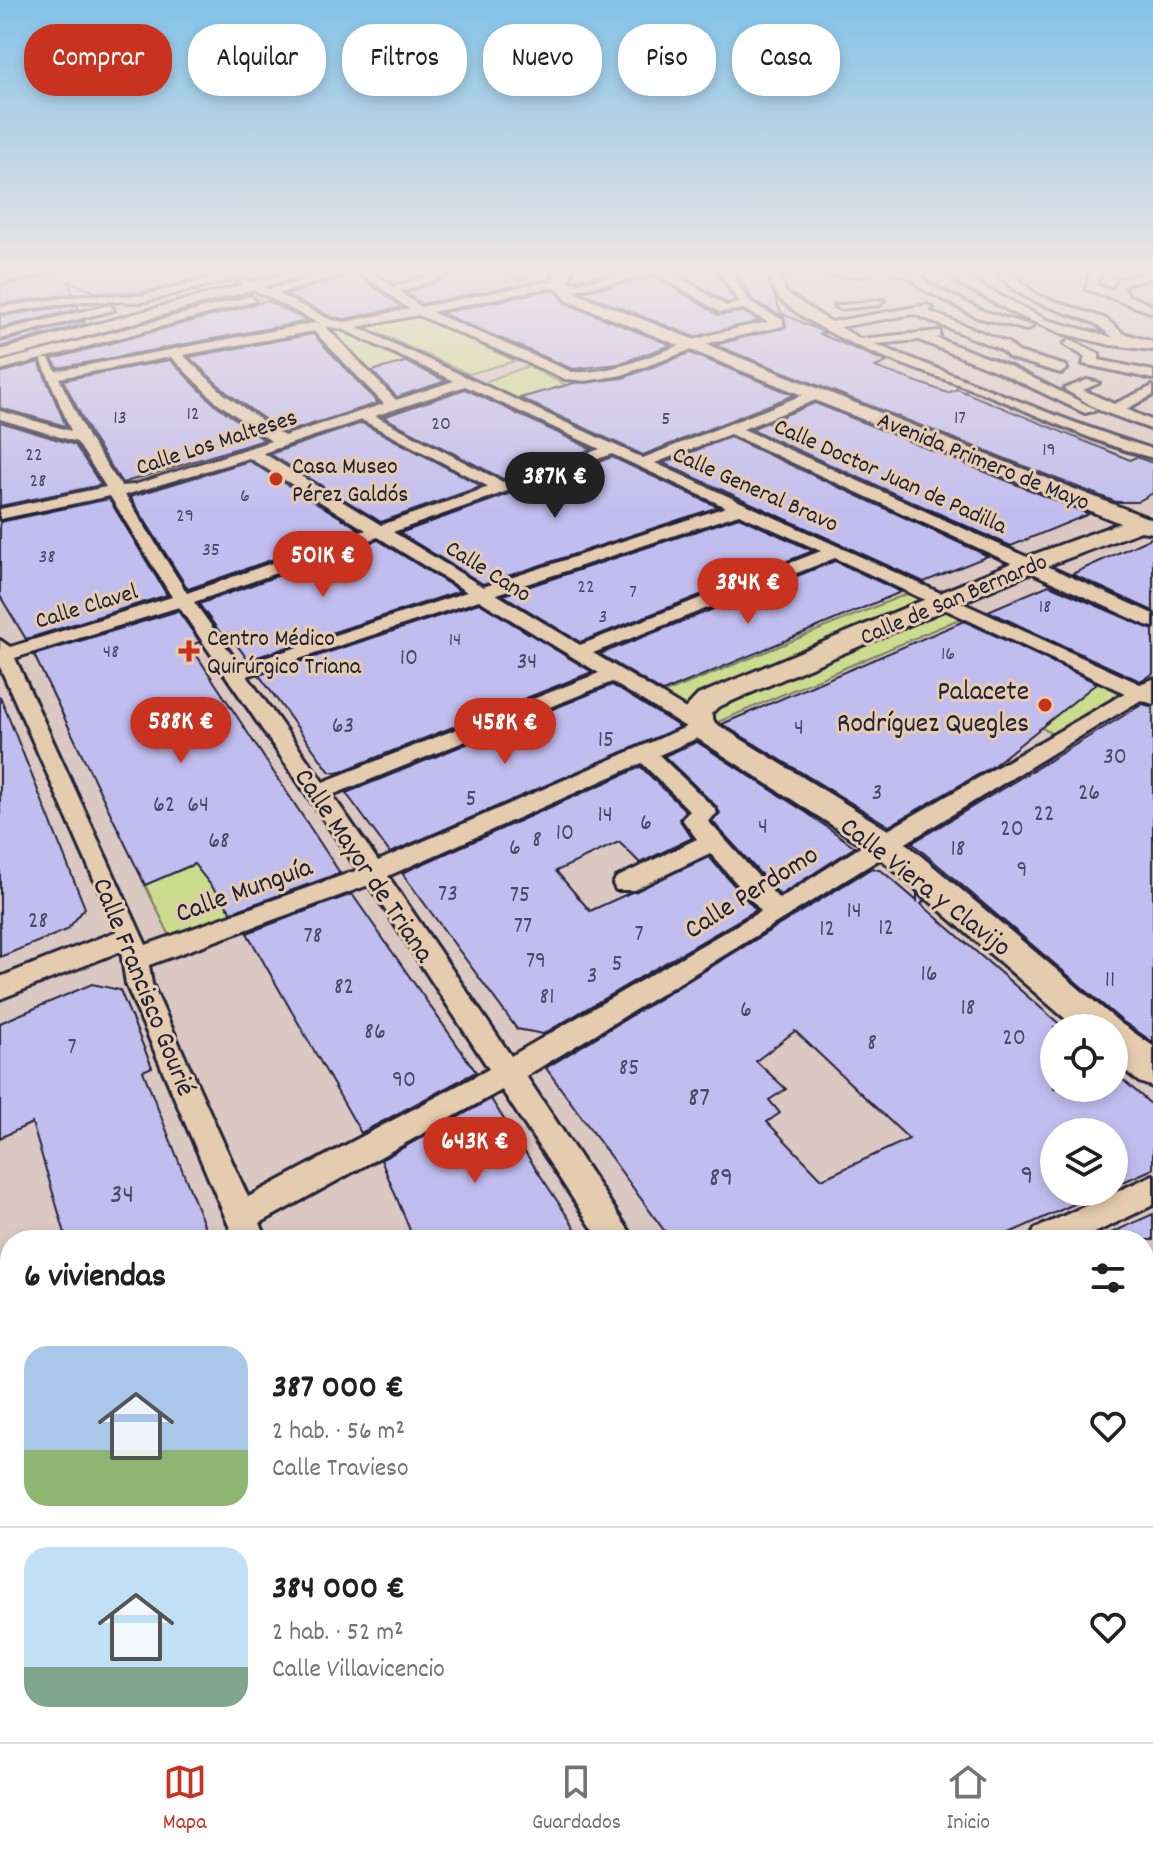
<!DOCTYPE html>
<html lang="es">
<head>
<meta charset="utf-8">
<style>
	:root { --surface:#fff; --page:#f6f6f6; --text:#202124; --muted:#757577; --line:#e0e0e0; --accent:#c8321e }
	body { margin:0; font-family:Dekko,sans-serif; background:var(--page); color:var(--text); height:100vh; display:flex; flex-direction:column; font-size:30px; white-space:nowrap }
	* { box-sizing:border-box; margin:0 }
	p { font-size:26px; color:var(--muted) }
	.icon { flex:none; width:44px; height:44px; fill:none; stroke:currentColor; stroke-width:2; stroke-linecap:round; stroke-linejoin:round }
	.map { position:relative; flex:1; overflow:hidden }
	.drawer { position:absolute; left:0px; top:1230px; width:1154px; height:512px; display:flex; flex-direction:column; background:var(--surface); border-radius:32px 32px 0 0; box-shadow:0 4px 12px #0003 }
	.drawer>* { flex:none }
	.guide { position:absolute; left:24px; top:24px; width:1106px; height:72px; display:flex; gap:16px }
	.buttons { position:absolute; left:1040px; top:1014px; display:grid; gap:16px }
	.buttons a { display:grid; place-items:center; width:88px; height:88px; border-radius:50%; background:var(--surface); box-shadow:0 4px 12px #0003; font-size:40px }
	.price { position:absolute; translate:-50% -68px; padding:0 18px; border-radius:28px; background:var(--accent); color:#fff; font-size:26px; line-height:52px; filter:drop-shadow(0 2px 4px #0008) }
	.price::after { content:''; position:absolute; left:50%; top:48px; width:24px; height:18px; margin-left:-12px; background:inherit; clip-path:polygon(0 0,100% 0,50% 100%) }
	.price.current { background:#222; color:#fff }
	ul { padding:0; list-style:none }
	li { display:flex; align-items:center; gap:24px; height:200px; padding:0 24px }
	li+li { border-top:2px solid var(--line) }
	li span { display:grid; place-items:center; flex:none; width:224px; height:160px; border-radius:24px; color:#555 }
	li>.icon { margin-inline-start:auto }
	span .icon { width:96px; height:96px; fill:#fffc; stroke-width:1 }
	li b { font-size:34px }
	h2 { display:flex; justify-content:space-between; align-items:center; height:96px; padding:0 24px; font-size:34px }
	.tag { padding:0 28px; border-radius:32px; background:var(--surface); box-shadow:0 4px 12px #0003; font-size:28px; line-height:72px }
	.tag.current { background:var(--accent); color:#fff }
	.tabs { display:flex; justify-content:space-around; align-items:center; height:112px; border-top:2px solid var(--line); background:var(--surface); font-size:22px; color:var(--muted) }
	.tabs a { display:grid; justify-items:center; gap:4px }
	.tabs .current { color:var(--accent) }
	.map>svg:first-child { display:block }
	.green { fill:#cddb8e; stroke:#787e64; stroke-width:2 }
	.building { fill:#c2bdef; stroke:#22223b; stroke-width:2; fill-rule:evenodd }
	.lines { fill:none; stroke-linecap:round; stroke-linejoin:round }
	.street-casing { stroke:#22223b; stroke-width:6 }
	.secondary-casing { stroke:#22223b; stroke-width:6 }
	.street { fill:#e6ccae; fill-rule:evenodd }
	.secondary { fill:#e6ccae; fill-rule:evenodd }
	.poi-dot { fill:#c8321e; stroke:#e6ccae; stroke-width:3 }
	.labels { text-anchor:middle; stroke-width:6; stroke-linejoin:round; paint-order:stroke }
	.far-number-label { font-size:20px; fill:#4a4968 }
	.far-street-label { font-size:24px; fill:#22223b; stroke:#e6ccae }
	.far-poi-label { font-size:24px; fill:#22223b; stroke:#e6ccae; text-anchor:start }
	.number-label { font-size:24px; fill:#4a4968 }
	.poi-label { font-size:28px; fill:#22223b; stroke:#e6ccae; text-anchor:end }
	.street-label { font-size:28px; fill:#22223b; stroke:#e6ccae }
	.near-number-label { font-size:28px; fill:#4a4968 }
</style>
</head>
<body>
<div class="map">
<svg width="1153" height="1742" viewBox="0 0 1153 1742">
	<rect width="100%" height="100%" fill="#dbc8c2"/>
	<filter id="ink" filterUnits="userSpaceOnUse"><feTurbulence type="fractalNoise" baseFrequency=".0125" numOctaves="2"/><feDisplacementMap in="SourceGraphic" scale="16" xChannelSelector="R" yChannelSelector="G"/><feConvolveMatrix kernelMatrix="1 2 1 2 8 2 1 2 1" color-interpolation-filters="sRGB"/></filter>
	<g filter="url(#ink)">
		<g class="green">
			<polygon points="240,296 257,297 272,308 193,332 206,344 173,351 150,321"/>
			<polygon points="412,317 423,318 515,361 469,374 369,329 374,324"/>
			<polygon points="336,329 350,331 413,360 358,377 316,332"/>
			<polygon points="528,366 568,386 513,400 485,385 487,381"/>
			<polygon points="911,592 964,617 711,725 660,695"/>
			<polygon points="1022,644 1115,688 1118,695 1052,734 957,674"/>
			<polygon points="195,864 236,918 172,940 145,885"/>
		</g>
		<g class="building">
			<polygon points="75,270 230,270 142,293 95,292 68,281 73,294 0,304 0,286"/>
			<polygon points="374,270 437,270 394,284"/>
			<polygon points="466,270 498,270 519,281 528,276 522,270 553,270 550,279 422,304 406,293"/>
			<polygon points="575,270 630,270 572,280"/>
			<polygon points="674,270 720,270 718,275 735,301 727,303"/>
			<polygon points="736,270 764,270 781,313 825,333 820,334 887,362 875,367 948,393 957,389 1130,460 1136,457 1153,463 1153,493 1137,502 1116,502 715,345 786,326 784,317 753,301"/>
			<polygon points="355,273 402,307 345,319 332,317 286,295"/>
			<polygon points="656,277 718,315 743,312 759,321 695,337 580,292"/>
			<polygon points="545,291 556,291 565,303 671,345 618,364 573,369 441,313"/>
			<polygon points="267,301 308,321 58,368 52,359"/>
			<polygon points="77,305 79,309 0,328 0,316"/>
			<polygon points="83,321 85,324 0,347 0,342"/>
			<polygon points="313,334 378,403 284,433 226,392 189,357"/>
			<polygon points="690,353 794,395 643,455 520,398 574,383 623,378"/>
			<polygon points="170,360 212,402 264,440 122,483 92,437 63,380"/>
			<polygon points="39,362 66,426 0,408 0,373"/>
			<polygon points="405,362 406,362 446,381 397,397 372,371"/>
			<polygon points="465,389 592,449 503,479 383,417"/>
			<polygon points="815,403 1089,514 1011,546 751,429"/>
			<polygon points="0,422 75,445 101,485 0,506"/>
			<polygon points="362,423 482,486 381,522 270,454"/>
			<polygon points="730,437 988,556 924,582 663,463"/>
			<polygon points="612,457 718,507 483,584 400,533"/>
			<polygon points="249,461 359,529 188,589 130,497"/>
			<polygon points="109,499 167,595 26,639 0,596 0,522"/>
			<polygon points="739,517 813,551 580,642 503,595"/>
			<polygon points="1153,537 1153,611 1072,574"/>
			<polygon points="378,540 460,591 248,660 228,633 222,635 199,604"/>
			<polygon points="835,561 901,592 663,692 600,654"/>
			<polygon points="1049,585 1153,630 1153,674 1140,681 988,611"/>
			<polygon points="479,603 592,672 337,773 330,772 259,675"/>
			<polygon points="178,611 200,642 190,645 340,873 232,912 194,864 145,885 34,655"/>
			<polygon points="964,621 1097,683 993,766 889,826 722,724"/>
			<polygon points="612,685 680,727 390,853 346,793"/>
			<polygon points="0,696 85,908 67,930 0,957"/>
			<polygon points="1143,704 1153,707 1153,1042 1122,1021 912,843"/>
			<polygon points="697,742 807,813 855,847 780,895 712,821 720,813 716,806 664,756"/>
			<polygon points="641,767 686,811 679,819 692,838 640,863 619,842 556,871 590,911 709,857 756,910 543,1034 517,1029 402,873"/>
			<path d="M 872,868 L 882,871 L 917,901 L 917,894 L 924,901 L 921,904 L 1064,1028 L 1054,1028 L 1054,1088 L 1114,1088 L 1114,1072 L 1153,1106 L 1153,1169 L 1114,1186 L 1114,1132 L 1054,1132 L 1054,1192 L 1101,1192 L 994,1240 L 671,1240 L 546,1068 ZM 795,1031 L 909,1139 L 822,1179 L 767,1122 L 780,1113 L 769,1100 L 786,1089 L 756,1061 Z"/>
			<polygon points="352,894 476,1072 361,1133 247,933"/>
			<polygon points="92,984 120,990 152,1067 143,1071 210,1240 67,1240 32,1123 0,1138 0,1023"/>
			<polygon points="491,1099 517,1140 583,1240 414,1240 381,1160"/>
			<polygon points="1153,1214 1153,1240 1096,1240"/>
		</g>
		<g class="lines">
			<defs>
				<g id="street">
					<polygon points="45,270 72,270 0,283 0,277"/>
					<path d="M 337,270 L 354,270 L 278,294 L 331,320 L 345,322 L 409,309 L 357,270 L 369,270 L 393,287 L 447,270 L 463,270 L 400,292 L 421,307 L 545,282 L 578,283 L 646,270 L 668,270 L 726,306 L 740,303 L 720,273 L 733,270 L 731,273 L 751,303 L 783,320 L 783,326 L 709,343 L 622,375 L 586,381 L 565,379 L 418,315 L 357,327 L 643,458 L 813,391 L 823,391 L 823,397 L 743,429 L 1153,614 L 1153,627 L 1146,625 L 730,434 L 655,463 L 1140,684 L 1153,679 L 1153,704 L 1141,700 C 935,823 732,952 526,1076 L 635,1240 L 600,1240 L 502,1090 L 260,1223 L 267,1240 L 235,1240 L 126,984 L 121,951 L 0,999 L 0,977 L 117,931 L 0,667 L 0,640 L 10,647 L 172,597 L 110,496 L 0,519 L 0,509 L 106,487 L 77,442 L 0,419 L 0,411 L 71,431 L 41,359 L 49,359 L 56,371 L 315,323 L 325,326 L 396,400 L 454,381 L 342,329 L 324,326 L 239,282 L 248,280 L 269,290 ZM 657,274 L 720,312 L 744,309 L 768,322 C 743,327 718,332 694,340 C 653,354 616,374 572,372 L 431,312 L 545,288 L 578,289 ZM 314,331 L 384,404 L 284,436 L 224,394 L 183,355 ZM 171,357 L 214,400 L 271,441 L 134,485 L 121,486 L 89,439 L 59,378 ZM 465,386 L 600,449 L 503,482 L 375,416 ZM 362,420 L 489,487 L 381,525 L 263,453 ZM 612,454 L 726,507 L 483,587 L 393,532 ZM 249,458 L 366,530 L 187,593 L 125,495 ZM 739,514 L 821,551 L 580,645 L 496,594 ZM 378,537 L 467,592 L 240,666 L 194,602 ZM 835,558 L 1125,693 L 876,837 L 779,899 L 708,821 L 717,813 L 714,808 L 659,755 L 709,733 L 712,728 L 709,723 L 593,653 ZM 479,600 L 599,673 L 323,782 L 247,676 ZM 179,607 L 358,870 L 146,945 L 15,658 ZM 612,682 L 686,727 L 378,861 L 332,795 ZM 642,763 L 690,811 L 682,819 L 697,839 L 616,878 L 613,884 L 616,890 L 634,890 L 710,853 L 761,911 L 511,1056 L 388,876 ZM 369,885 L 489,1069 L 248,1197 L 152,984 L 149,965 Z"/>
					<polygon points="501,270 516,270 525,275 520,278"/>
					<path d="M 767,270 L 866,271 L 862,276 L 779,275 L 786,293 L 831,322 L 927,305 L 933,308 L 928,311 L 1008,343 L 1018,352 L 1066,366 L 1067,369 L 1061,373 L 1010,358 L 1000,349 L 914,314 L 840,327 L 860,339 L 940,331 L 940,337 L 936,338 L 1009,366 L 1097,410 L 1085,413 L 999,372 L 919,340 L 874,344 C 967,379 1058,420 1153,449 L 1153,458 C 1097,444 1047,419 993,397 C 924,370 848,351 788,306 C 775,297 772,284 767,270 Z"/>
					<polygon points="888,270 921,275 927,283 985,312 1033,326 1027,330 977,317 919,287 913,279"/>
					<path d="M 950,270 L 960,270 L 964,277 L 1047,320 L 1115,338 C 1107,334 1102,327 1094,323 C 1057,307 1021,305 995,270 L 1006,270 L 1037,295 L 1106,319 L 1123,333 L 1153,342 L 1153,350 L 1111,345 L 1061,333 L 1017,315 L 955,281 Z"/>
					<polygon points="1092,270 1102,270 1096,285 1113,290 1118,279 1153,272 1153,278 1126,284 1123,288 1128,295 1153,306 1153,313 1086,289"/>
					<polygon points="233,273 237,278 142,302 85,301 0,313 0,307 85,295 142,296"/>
					<polygon points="251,296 255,301 0,370 0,362"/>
					<polygon points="884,300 880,305 840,309 834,306"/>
					<polygon points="110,305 114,310 0,339 0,331"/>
					<polygon points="1070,340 1099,354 1099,360 1153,371 1153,379 1083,364 1085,357 1064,344"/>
					<polygon points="1087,380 1099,383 1083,390 1114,404 1153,386 1153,395 1126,409 1153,421 1153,430 1099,410 1064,389"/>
					<polygon points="1153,1175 1153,1205 1080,1240 1030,1240 1035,1229"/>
					<polygon points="426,1732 471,1732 475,1742 431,1742"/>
					<polygon points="674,1732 731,1732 726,1742 670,1742"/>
					<polygon points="943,1732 990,1732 994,1742 948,1742"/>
				</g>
				<g id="secondary">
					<polygon points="298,270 323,270 0,360 0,350"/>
					<polygon points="556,270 572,270 569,281 578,294 1153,520 1153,533 1141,531 1039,569 718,707 711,714 715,723 896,835 1120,1023 1153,1046 1153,1087 1139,1082 1114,1061 1114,1028 1076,1028 872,851 692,735 681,713 698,695 1021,559 1120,523 566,300 553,281"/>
				</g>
			</defs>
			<use href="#street" class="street-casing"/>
			<use href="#secondary" class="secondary-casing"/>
			<use href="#street" class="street"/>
			<use href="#secondary" class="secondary"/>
		</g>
	</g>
	<linearGradient id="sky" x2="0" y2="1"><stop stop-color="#82c2e8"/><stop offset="0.53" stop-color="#efe6e4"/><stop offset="1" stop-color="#efe6e4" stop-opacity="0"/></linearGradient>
	<rect width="1153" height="514" fill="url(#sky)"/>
	<g class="poi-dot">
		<circle cx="276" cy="479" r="8"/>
		<path d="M185 639h8v8h8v8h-8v8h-8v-8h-8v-8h8z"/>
		<circle cx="1045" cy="705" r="8"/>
	</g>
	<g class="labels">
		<g class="far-number-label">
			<text x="193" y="419">12</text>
			<text x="120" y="423">13</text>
			<text x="960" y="423">17</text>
			<text x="666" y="424">5</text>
			<text x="441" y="429">20</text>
			<text x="1049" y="455">19</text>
			<text x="34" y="460">22</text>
			<text x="38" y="486">28</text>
			<text x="245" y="501">6</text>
			<text x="185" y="521">29</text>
			<text x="211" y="555">35</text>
			<text x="47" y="562">38</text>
			<text x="586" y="592">22</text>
			<text x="633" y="597">7</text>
			<text x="1045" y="612">18</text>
			<text x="603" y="622">3</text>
			<text x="455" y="645">14</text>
			<text x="111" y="657">48</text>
			<text x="948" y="659">16</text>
		</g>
		<g class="far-street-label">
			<text transform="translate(216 441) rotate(-18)" y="8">Calle Los Malteses</text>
			<text transform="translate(984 460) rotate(22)" y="8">Avenida Primero de Mayo</text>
			<text transform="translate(891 475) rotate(24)" y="8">Calle Doctor Juan de Padilla</text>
			<text transform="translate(756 488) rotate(24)" y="8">Calle General Bravo</text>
			<text transform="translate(489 570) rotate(32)" y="8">Calle Cano</text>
			<text transform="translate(953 598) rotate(-23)" y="8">Calle de San Bernardo</text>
			<text transform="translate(86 605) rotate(-17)" y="8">Calle Clavel</text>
		</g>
		<g class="far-poi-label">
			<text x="292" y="473">Casa Museo<tspan x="292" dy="28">Pérez Galdós</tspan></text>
			<text x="207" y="645">Centro Médico<tspan x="207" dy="28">Quirúrgico Triana</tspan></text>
		</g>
		<g class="number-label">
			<text x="409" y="664">10</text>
			<text x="527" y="668">34</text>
			<text x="343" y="732">63</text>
			<text x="799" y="734">4</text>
			<text x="606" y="746">15</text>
			<text x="1115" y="763">30</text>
			<text x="877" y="799">3</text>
			<text x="1089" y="799">26</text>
			<text x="471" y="805">5</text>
			<text x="164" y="811">62</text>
			<text x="198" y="811">64</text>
			<text x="1044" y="820">22</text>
			<text x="605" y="821">14</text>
			<text x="646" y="829">6</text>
			<text x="763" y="833">4</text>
			<text x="1012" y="835">20</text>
			<text x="565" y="839">10</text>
			<text x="537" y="846">8</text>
			<text x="219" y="847">68</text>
			<text x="515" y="854">6</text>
			<text x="958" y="855">18</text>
			<text x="1022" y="876">9</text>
			<text x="448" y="900">73</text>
			<text x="520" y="901">75</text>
			<text x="854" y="917">14</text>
			<text x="38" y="927">28</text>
			<text x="523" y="932">77</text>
			<text x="886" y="934">12</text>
			<text x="827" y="935">12</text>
			<text x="639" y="940">7</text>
			<text x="313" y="942">78</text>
			<text x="536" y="967">79</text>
			<text x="617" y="970">5</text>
			<text x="929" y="980">16</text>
			<text x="592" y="982">3</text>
			<text x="1110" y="986">11</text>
			<text x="344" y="993">82</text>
			<text x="547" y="1003">81</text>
			<text x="968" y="1014">18</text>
			<text x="746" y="1016">6</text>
			<text x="375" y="1038">86</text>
			<text x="1014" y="1044">20</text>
			<text x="872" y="1049">8</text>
			<text x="72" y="1053">7</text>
			<text x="629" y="1074">85</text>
			<text x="404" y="1086">90</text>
		</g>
		<g class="poi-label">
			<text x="1029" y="699">Palacete<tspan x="1029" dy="32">Rodríguez Quegles</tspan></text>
		</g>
		<g class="street-label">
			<text transform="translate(366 864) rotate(56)" y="10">Calle Mayor de Triana</text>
			<text transform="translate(927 885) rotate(38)" y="10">Calle Viera y Clavijo</text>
			<text transform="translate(243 888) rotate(-20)" y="10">Calle Munguía</text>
			<text transform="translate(750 890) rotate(-32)" y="10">Calle Perdomo</text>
			<text transform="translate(146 986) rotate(68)" y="10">Calle Francisco Gourié</text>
		</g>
		<g class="near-number-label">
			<text x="699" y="1105">87</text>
			<text x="1027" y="1183">9</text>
			<text x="721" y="1185">89</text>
			<text x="122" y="1202">34</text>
		</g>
	</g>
</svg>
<div class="buttons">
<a><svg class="icon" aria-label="locate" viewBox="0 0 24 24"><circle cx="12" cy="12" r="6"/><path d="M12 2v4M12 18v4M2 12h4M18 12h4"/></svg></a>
<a><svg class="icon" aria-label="layers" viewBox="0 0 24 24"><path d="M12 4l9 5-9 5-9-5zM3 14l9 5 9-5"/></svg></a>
</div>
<b class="price current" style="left:555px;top:520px">387K €</b>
<b class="price" style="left:323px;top:599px">501K €</b>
<b class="price" style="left:748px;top:626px">384K €</b>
<b class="price" style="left:181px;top:765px">588K €</b>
<b class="price" style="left:505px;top:766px">458K €</b>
<b class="price" style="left:475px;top:1185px">643K €</b>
<div class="guide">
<a class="tag current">Comprar</a>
<a class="tag">Alquilar</a>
<a class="tag">Filtros</a>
<a class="tag">Nuevo</a>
<a class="tag">Piso</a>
<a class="tag">Casa</a>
</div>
<section class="drawer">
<h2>6 viviendas<svg class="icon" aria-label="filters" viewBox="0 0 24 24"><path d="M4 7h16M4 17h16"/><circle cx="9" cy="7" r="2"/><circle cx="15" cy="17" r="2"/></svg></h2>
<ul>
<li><span style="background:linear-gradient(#a9c7e8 65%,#8fb573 0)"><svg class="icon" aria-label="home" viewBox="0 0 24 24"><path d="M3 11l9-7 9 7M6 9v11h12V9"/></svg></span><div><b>387 000 €</b><p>2 hab. · 56 m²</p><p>Calle Travieso</p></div><svg class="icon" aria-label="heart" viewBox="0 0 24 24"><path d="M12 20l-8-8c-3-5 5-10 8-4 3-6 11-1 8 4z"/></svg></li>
<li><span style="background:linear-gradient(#bfe0f5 75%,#7fa58c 0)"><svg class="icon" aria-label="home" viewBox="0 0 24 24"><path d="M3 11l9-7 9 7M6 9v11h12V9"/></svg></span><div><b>384 000 €</b><p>2 hab. · 52 m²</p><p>Calle Villavicencio</p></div><svg class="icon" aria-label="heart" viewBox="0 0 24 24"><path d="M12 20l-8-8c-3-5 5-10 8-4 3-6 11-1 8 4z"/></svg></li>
</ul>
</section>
</div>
<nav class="tabs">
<a class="current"><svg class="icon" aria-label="map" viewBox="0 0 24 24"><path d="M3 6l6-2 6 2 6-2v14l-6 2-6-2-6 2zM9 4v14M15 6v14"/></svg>Mapa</a>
<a><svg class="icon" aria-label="saved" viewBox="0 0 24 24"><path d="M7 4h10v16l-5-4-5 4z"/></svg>Guardados</a>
<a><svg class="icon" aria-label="home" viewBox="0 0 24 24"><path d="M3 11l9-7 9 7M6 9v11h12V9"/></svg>Inicio</a>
</nav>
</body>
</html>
